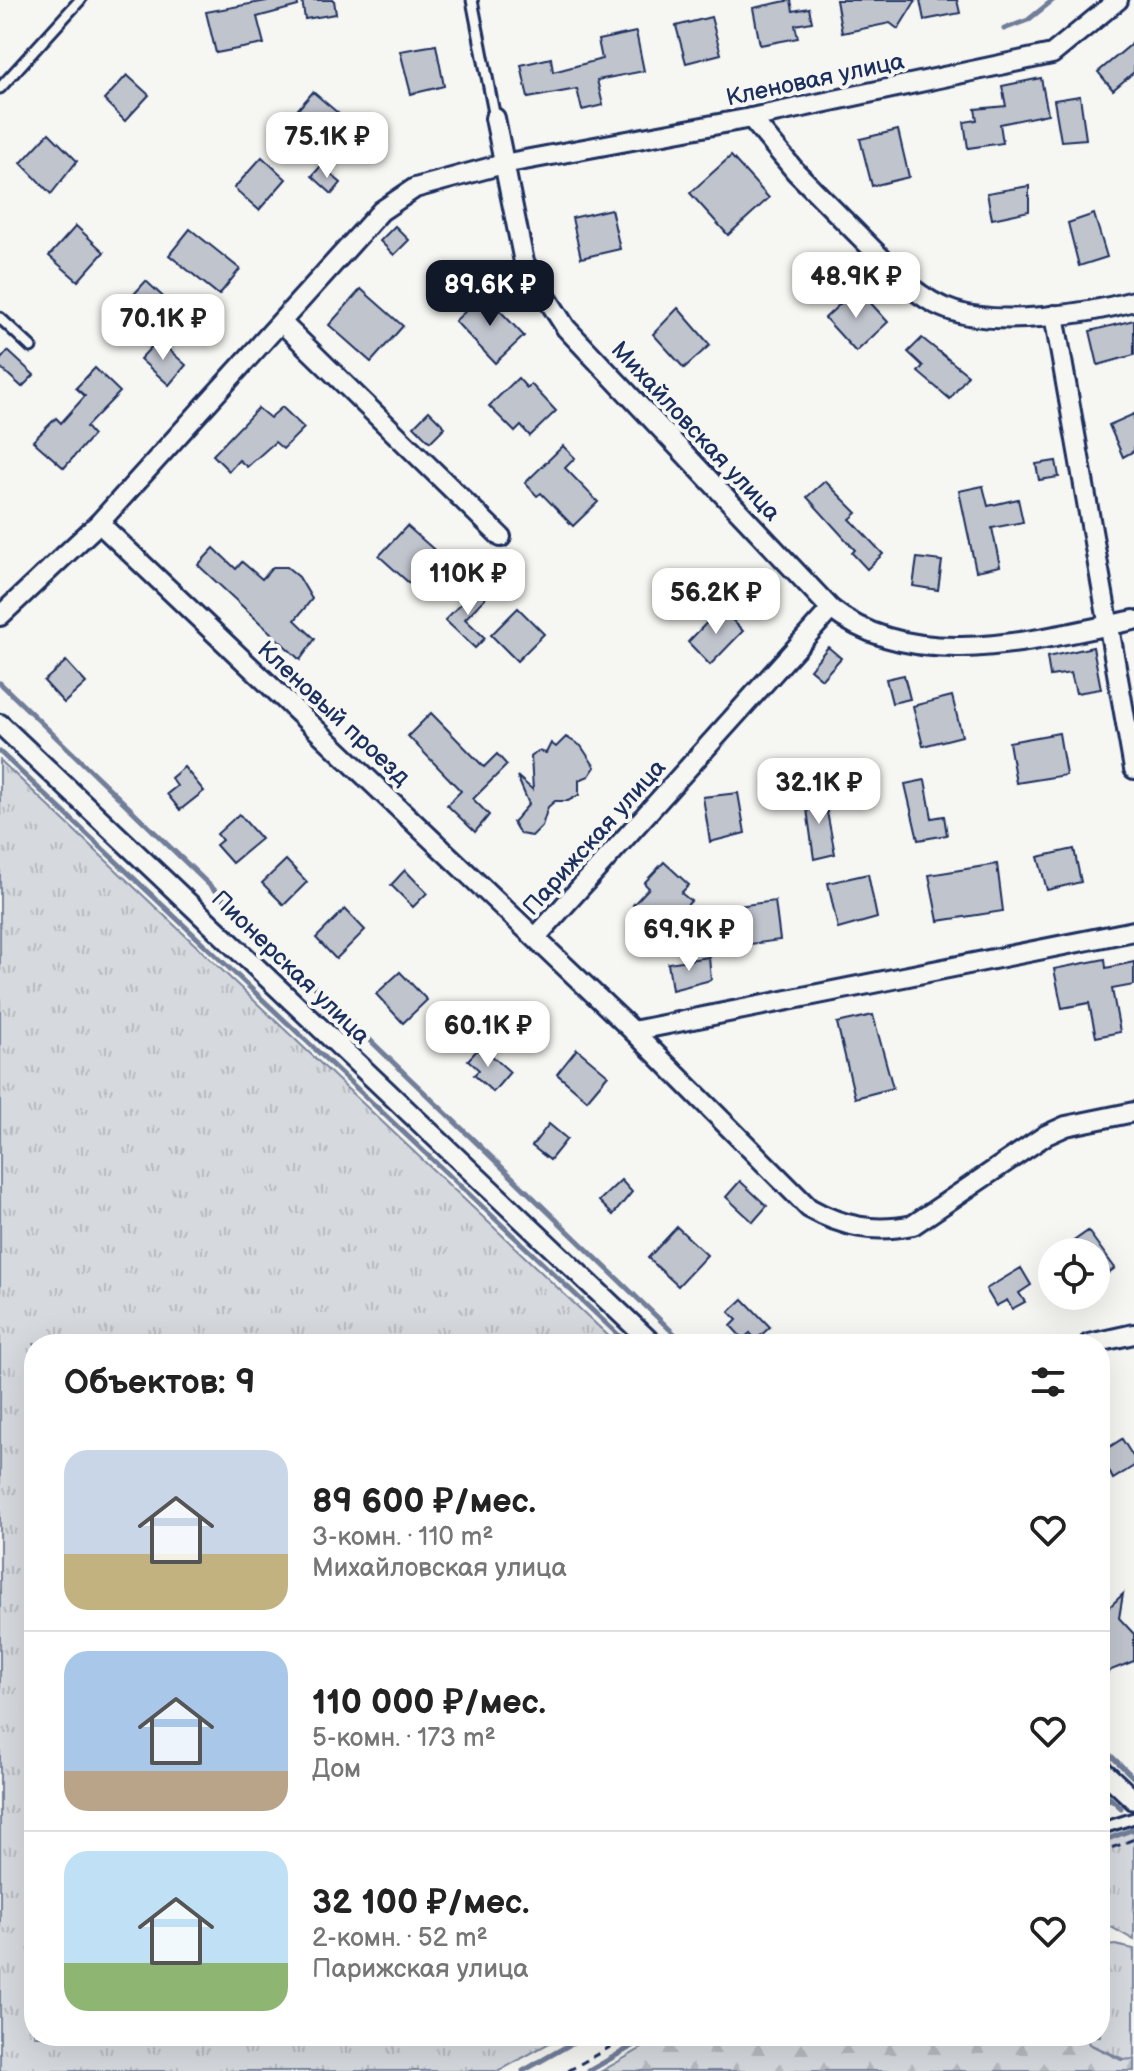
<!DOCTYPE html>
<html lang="ru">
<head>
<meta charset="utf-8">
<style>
	:root { --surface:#fff; --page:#f6f6f6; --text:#222; --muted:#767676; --line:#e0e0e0; --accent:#111827 }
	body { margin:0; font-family:"Balsamiq Sans",sans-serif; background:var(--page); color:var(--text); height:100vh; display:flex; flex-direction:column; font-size:30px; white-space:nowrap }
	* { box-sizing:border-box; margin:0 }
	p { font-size:26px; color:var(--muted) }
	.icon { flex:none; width:44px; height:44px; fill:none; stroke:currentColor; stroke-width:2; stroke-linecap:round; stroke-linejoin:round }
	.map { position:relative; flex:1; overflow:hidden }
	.panel { position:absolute; left:24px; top:1334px; width:1086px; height:712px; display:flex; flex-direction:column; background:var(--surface); border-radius:32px; box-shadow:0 8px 32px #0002 }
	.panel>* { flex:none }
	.fabs { position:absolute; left:1038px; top:1238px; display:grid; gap:16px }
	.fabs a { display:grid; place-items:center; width:72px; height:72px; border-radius:50%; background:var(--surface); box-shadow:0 8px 32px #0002; font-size:40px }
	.price { position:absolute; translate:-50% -68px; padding:0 18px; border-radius:16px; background:#fff; color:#222; font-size:26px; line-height:52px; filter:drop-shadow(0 2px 4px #0008) }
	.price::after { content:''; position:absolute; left:50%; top:48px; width:24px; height:18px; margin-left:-12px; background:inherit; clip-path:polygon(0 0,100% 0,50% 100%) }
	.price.current { background:var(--accent); color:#fff }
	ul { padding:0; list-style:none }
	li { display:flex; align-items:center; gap:24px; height:200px; padding:0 40px }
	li+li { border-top:2px solid var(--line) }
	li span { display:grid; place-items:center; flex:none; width:224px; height:160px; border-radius:24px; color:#555 }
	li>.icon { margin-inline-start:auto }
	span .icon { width:96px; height:96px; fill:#fffc; stroke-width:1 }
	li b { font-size:34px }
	h2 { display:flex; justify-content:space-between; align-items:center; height:96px; padding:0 40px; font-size:34px }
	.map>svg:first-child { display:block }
	.grass { fill:url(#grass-tufts); stroke:#78849e; stroke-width:2 }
	.forest { fill:url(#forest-firs); stroke:#78849e; stroke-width:2 }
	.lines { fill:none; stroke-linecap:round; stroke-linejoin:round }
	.stream { stroke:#717e99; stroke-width:5 }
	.building { fill:#c0c4cd; stroke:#1b2f5e; stroke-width:2 }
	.lane-casing { stroke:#1b2f5e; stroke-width:15 }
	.street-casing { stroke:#1b2f5e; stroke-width:24 }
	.path { stroke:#1b2f5e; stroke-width:3; stroke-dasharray:8 6; stroke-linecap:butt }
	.lane { stroke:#f6f6f2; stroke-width:9 }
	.street { stroke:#f6f6f2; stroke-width:18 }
	.labels { text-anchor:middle; stroke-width:8; stroke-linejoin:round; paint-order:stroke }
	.street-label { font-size:24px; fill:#1b2f5e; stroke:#f6f6f2 }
</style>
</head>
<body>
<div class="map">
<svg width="1134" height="2071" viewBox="0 0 1134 2071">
	<defs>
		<pattern id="grass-tufts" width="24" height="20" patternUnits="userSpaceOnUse" patternTransform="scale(2)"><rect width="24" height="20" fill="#d6d9dd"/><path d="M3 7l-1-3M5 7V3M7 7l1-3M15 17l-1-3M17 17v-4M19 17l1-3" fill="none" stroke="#b7bbc0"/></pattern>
		<pattern id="forest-firs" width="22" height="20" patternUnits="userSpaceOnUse" patternTransform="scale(2)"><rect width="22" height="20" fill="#d6d9dd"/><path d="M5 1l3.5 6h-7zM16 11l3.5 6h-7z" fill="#b7bbc0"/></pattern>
	</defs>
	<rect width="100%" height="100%" fill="#f6f6f2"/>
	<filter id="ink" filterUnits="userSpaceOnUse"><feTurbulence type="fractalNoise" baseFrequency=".0125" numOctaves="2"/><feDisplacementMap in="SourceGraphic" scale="16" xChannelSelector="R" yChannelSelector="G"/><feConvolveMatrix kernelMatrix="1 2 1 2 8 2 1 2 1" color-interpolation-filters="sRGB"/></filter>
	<g filter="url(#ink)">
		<g class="grass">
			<polygon points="0,760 617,1344 34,1344 34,2036 562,2036 499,2071 0,2071"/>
			<polygon points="1134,1822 1134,1940 1111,1927 1100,1933 1100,1849 1103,1848 1100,1833"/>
			<polygon points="1115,1945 1134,1949 1134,2059 1128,2061 1089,2044 1086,2036 1100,2036 1100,1947"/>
		</g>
		<polygon class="forest" points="663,2036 1086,2036 1089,2044 1121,2060 1134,2059 1134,2071 602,2071"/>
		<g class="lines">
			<g class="stream">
				<polyline points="1004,29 1028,20 1053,0"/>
				<polyline points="0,683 685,1344"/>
				<polyline points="0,752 628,1344"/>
				<polyline points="1100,1745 1134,1778"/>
				<polyline points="1100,1789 1121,1808"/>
				<polyline points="1100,1803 1111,1799"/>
				<polyline points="1100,1842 1134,1829"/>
				<polyline points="523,2071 585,2036"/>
				<polyline points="589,2071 650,2036"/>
			</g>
		</g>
		<g class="building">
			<polygon points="272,0 297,0 298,6 257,17 264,44 216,53 206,12"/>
			<polygon points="302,0 334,0 336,14 305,19"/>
			<polygon points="791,0 793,11 809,8 812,22 795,25 798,38 760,45 753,8"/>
			<polygon points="836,0 916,0 898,29 890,23 842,33"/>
			<polygon points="920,0 957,0 960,13 924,20"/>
			<polygon points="711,17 721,54 686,63 676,26"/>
			<polygon points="636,32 644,71 597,80 603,105 582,110 577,89 528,98 521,65 551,58 553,72 602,59 598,40"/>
			<polygon points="1134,42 1134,72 1113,90 1098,72"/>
			<polygon points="436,45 444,86 411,94 400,51"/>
			<polygon points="127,75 149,95 125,121 104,100"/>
			<polygon points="1041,78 1048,114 1000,124 1003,143 968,148 964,122 977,120 975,109 1006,106 1002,86"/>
			<polygon points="313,92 338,113 312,143 287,122"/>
			<polygon points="1080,96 1086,139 1061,141 1054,100"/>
			<polygon points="898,130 909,177 872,186 860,139"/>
			<polygon points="49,133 77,161 51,194 21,163"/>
			<polygon points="731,156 769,198 728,235 690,193"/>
			<polygon points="262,157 286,179 259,210 234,188"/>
			<polygon points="321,166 341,183 332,194 312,176"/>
			<polygon points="1029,186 1029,211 992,219 987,193"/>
			<polygon points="611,209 620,249 581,258 572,218"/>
			<polygon points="1094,214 1107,257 1079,266 1068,223"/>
			<polygon points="76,226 104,252 78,281 49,256"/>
			<polygon points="395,226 409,240 394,255 380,241"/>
			<polygon points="190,229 240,269 219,295 169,255"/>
			<polygon points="146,281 172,305 142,339 115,315"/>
			<polygon points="857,288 888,322 856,352 825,318"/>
			<polygon points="361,289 403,326 371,362 329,325"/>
			<polygon points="484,294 524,336 495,363 455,321"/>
			<polygon points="678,308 710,345 684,368 653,334"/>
			<polygon points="1134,320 1134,355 1098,365 1090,331"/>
			<polygon points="922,338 968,375 950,399 918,372 923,366 908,352"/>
			<polygon points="158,340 186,365 169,385 140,359"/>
			<polygon points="8,351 34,375 22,387 0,367 0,360"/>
			<polygon points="95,368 120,392 86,427 93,435 64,468 33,441 56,418 61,423 85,396 76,388"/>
			<polygon points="518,378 527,388 531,384 556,411 530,436 521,426 515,432 489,406"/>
			<polygon points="282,407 304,428 283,449 275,442 247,467 239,460 229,471 213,455 258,408 270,418"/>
			<polygon points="429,411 445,427 430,442 414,426"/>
			<polygon points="1134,414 1134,451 1123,457 1109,425"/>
			<polygon points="563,446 575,458 565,468 598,502 573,526 541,493 537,496 525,483"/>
			<polygon points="1056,461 1059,477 1039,480 1036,464"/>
			<polygon points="825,481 857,513 850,519 883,554 867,569 852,553 855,550 807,497"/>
			<polygon points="983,486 988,506 1018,499 1023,522 992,528 1000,566 976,571 959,491"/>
			<polygon points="407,526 447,561 419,592 379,556"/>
			<polygon points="214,548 236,569 242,562 262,579 273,567 287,567 299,577 312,599 295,620 315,639 300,660 198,565"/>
			<polygon points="917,558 942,561 938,590 913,586"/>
			<polygon points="480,584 489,594 465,619 485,638 475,648 445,620"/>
			<polygon points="518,608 544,634 517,661 491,635"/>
			<polygon points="721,608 743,631 710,665 688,642"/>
			<polygon points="828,647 841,658 822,679 810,669"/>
			<polygon points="1093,647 1101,689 1076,693 1071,673 1050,676 1047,657"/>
			<polygon points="66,661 86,683 64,703 44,681"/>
			<polygon points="904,675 910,699 892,703 886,679"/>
			<polygon points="952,696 962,736 923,746 913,706"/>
			<polygon points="431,713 484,767 497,754 507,765 473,799 489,815 475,832 447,805 461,791 408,736"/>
			<polygon points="1059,733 1066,775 1016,783 1009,742"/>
			<polygon points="566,737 581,746 595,767 589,776 579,780 579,795 568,801 555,801 548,807 542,826 532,836 520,834 513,822 529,804 517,776 533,790 531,757 538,751 546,753 551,743 556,747"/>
			<polygon points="184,767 204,791 180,810 167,794 177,786 171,778"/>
			<polygon points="925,780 932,818 944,816 947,835 918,840 905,784"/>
			<polygon points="823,791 835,854 814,859 805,795"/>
			<polygon points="738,793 745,833 710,842 703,797"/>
			<polygon points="239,814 261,839 232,863 216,845 222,840 217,834"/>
			<polygon points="1074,849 1081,882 1047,890 1038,857"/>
			<polygon points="286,860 307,882 284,905 262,883"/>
			<polygon points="664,862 689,885 681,893 691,901 678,915 687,924 664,949 630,917 638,909 633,905 649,888 644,883"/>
			<polygon points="997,864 1003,911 938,921 929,875"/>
			<polygon points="405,870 427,893 413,907 391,885"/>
			<polygon points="868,874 877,918 838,929 828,883"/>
			<polygon points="775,901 780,940 743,945 737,906"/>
			<polygon points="345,909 365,930 336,959 316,938"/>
			<polygon points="709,957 711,980 672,990 668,963"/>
			<polygon points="1105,959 1106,968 1134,962 1134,985 1112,989 1120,1032 1096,1037 1089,1003 1062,1008 1054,969"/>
			<polygon points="400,972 427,1000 403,1023 376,994"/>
			<polygon points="873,1015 893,1088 855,1098 837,1023"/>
			<polygon points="481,1046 510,1072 493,1092 474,1075 479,1070 468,1060"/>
			<polygon points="577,1049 608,1075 587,1100 557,1074"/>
			<polygon points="549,1124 567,1139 550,1160 532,1146"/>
			<polygon points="621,1180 632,1192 613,1215 599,1201"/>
			<polygon points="740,1181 767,1206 753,1222 726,1197"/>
			<polygon points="677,1227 707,1255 678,1286 648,1258"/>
			<polygon points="1088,1231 1115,1268 1096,1282 1096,1252 1058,1252"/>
			<polygon points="1021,1268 1031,1285 1019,1293 1025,1302 1012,1309 1007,1300 996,1306 986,1289"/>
			<polygon points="743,1299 770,1327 756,1340 750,1333 743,1339 731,1326 737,1320 729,1312"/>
			<polygon points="1122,1439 1134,1458 1134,1466 1113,1479 1100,1453"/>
			<polygon points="1123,1594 1119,1618 1134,1634 1134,1661 1111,1670 1100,1680 1100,1616"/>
		</g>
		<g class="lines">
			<defs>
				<g id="lane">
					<polyline points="472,0 495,118"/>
					<polyline points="0,88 80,0"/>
					<polyline points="0,318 31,347"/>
					<polyline points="1100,1829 1134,1818"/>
				</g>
				<g id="street">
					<path d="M 495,118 L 524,262 L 566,328 L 831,609 C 915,675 1038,639 1134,620"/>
					<path d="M 751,118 L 796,172 L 909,286 C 923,297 936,306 953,311 C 999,327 1087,314 1134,301"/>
					<polyline points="1054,315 1134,769"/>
					<polyline points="282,323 501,537"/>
					<path d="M 99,523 L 633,1031 L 809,1208 C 843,1227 874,1233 913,1225 L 1046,1135 L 1066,1126 L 1134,1112"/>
					<polyline points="0,616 99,523 381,211 415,188 503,164 751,118 1052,54 1118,0"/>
					<polyline points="0,724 653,1344"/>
					<polyline points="536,937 831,609"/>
					<polyline points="633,1031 1134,931"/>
					<polyline points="1089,1344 1134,1334"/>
					<polyline points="1100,1768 1134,1800"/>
				</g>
			</defs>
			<use href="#lane" class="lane-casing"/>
			<use href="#street" class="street-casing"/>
			<g class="path">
				<polyline points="1100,1853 1134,1839"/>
				<polyline points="568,2071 629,2036"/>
			</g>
			<use href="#lane" class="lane"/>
			<use href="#street" class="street"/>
		</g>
	</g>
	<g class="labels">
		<g class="street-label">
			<text transform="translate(815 79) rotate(-12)" y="8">Кленовая улица</text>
			<text transform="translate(696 431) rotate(47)" y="8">Михайловская улица</text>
			<text transform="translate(334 713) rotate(43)" y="8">Кленовый проезд</text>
			<text transform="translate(594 837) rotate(-48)" y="8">Парижская улица</text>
			<text transform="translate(291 967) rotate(44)" y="8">Пионерская улица</text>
		</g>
	</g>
</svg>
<div class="fabs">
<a><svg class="icon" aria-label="locate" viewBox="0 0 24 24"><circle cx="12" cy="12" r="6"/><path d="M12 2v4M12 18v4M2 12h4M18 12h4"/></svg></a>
</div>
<b class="price" style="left:327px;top:180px">75.1K ₽</b>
<b class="price" style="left:856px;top:320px">48.9K ₽</b>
<b class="price current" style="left:490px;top:328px">89.6K ₽</b>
<b class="price" style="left:163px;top:362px">70.1K ₽</b>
<b class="price" style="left:468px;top:617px">110K ₽</b>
<b class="price" style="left:716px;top:636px">56.2K ₽</b>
<b class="price" style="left:819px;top:826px">32.1K ₽</b>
<b class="price" style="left:689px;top:973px">69.9K ₽</b>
<b class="price" style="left:488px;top:1069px">60.1K ₽</b>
<section class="panel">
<h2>Объектов: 9<svg class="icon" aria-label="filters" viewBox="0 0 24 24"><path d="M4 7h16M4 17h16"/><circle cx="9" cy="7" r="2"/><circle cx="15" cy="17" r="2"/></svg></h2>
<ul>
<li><span style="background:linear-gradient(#c9d6e8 65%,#c2b280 0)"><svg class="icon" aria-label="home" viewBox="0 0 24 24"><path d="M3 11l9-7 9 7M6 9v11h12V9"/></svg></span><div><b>89 600 ₽/мес.</b><p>3-комн. · 110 m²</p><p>Михайловская улица</p></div><svg class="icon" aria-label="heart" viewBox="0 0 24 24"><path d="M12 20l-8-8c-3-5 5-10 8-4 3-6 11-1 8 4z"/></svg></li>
<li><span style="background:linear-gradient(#a9c7e8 75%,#b9a48a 0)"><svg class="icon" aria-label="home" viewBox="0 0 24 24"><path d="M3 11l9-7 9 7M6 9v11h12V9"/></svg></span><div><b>110 000 ₽/мес.</b><p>5-комн. · 173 m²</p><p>Дом</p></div><svg class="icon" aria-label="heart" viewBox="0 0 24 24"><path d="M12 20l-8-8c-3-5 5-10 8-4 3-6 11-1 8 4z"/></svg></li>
<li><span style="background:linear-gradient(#bfe0f5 70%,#8fb573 0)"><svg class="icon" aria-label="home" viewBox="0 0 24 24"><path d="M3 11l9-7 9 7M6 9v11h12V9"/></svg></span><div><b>32 100 ₽/мес.</b><p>2-комн. · 52 m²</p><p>Парижская улица</p></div><svg class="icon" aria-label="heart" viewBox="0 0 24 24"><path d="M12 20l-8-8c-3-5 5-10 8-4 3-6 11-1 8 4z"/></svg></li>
</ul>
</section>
</div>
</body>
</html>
